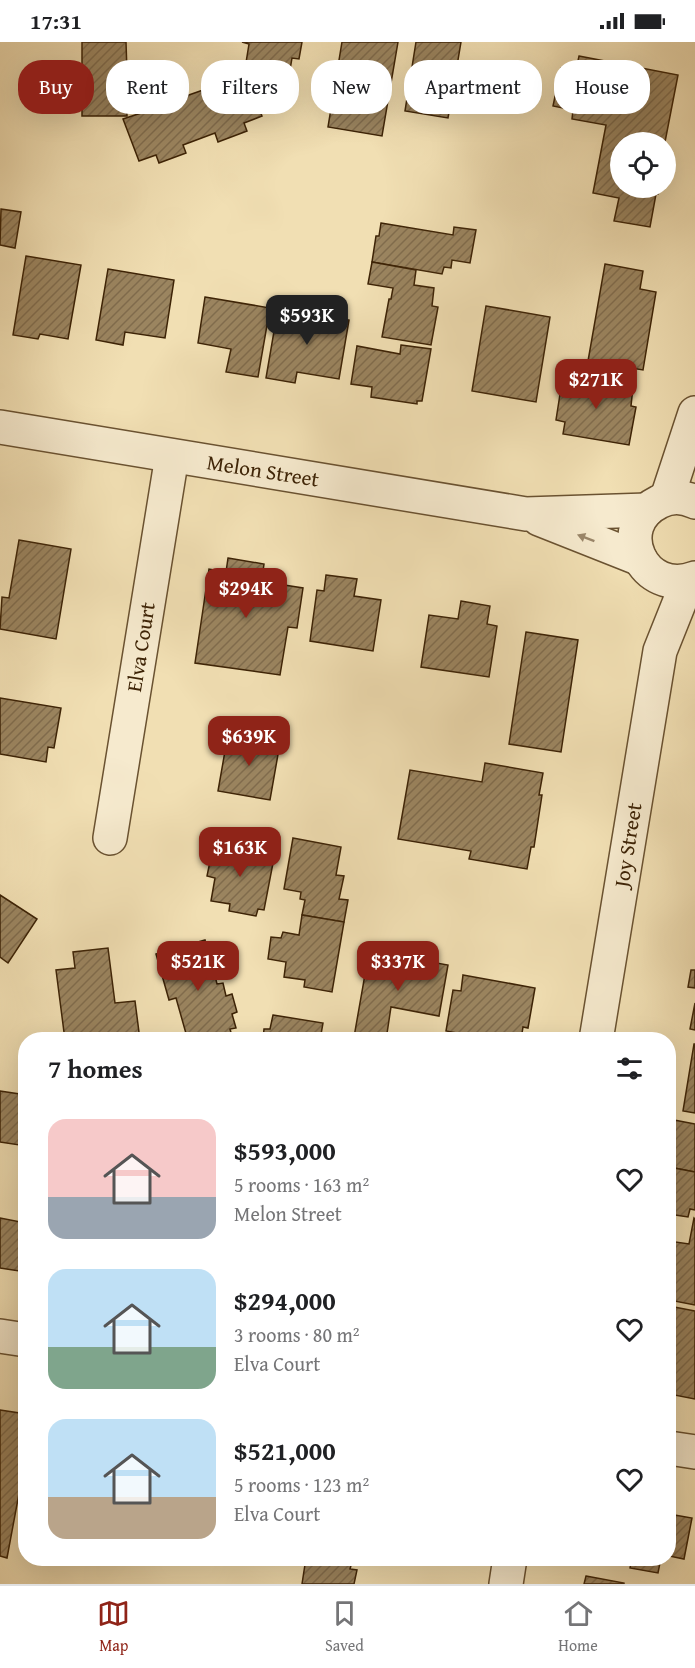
<!DOCTYPE html>
<html lang="en">
<head>
<meta charset="utf-8">
<style>
	:root { --surface:#fff; --page:#f6f6f6; --text:#202124; --muted:#757577; --line:#e0e0e0; --accent:#8f2418 }
	body { margin:0; font-family:"Gentium Book Plus",serif; background:var(--page); color:var(--text); height:100vh; display:flex; flex-direction:column; font-size:22px; white-space:nowrap }
	* { box-sizing:border-box; margin:0 }
	p { font-size:20px; color:var(--muted) }
	.icon { flex:none; width:33px; height:33px; fill:none; stroke:currentColor; stroke-width:2; stroke-linecap:round; stroke-linejoin:round }
	.map { position:relative; flex:1; overflow:hidden }
	.sheet { position:absolute; left:18px; top:990px; width:658px; height:534px; display:flex; flex-direction:column; background:var(--surface); border-radius:24px; box-shadow:0 6px 24px #0002 }
	.sheet>* { flex:none }
	.hud { position:absolute; left:18px; top:18px; width:660px; height:54px; display:flex; gap:12px }
	.tools { position:absolute; left:610px; top:90px; display:grid; gap:12px }
	.tools a { display:grid; place-items:center; width:66px; height:66px; border-radius:50%; background:var(--surface); box-shadow:0 6px 24px #0002; font-size:30px }
	.price { position:absolute; translate:-50% -51px; padding:0 14px; border-radius:12px; background:var(--accent); color:#fff; font-size:20px; line-height:39px; filter:drop-shadow(0 2px 3px #0008) }
	.price::after { content:''; position:absolute; left:50%; top:36px; width:18px; height:14px; margin-left:-9px; background:inherit; clip-path:polygon(0 0,100% 0,50% 100%) }
	.price.active { background:#222; color:#fff }
	ul { padding:0; list-style:none }
	li { display:flex; align-items:center; gap:18px; height:150px; padding:0 30px }
	li span { display:grid; place-items:center; flex:none; width:168px; height:120px; border-radius:18px; color:#555 }
	li>.icon { margin-inline-start:auto }
	span .icon { width:72px; height:72px; fill:#fffc; stroke-width:1 }
	li b { font-size:26px }
	h2 { display:flex; justify-content:space-between; align-items:center; height:72px; padding:0 30px; font-size:26px }
	.tag { padding:0 21px; border-radius:24px; background:var(--surface); box-shadow:0 6px 24px #0002; font-size:21px; line-height:54px }
	.tag.active { background:var(--accent); color:#fff }
	.status { display:flex; justify-content:space-between; align-items:center; height:42px; padding:0 30px; background:var(--surface); direction:ltr }
	.status svg { height:16px; fill:currentColor }
	.menu { display:flex; justify-content:space-around; align-items:center; height:84px; border-top:2px solid var(--line); background:var(--surface); font-size:16px; color:var(--muted) }
	.menu a { display:grid; justify-items:center; gap:3px }
	.menu .active { color:var(--accent) }
	.map>svg:first-child { display:block }
	.building { fill:url(#building-hatch); stroke:#3d2306; stroke-width:1.5 }
	.lines { fill:none; stroke-linecap:round; stroke-linejoin:round }
	.minor-casing { stroke:#6a5231; stroke-width:36 }
	.minor { stroke:#f6eace; stroke-width:33 }
	.oneway { fill:#9a866a }
	.labels { text-anchor:middle; stroke-width:4.5; stroke-linejoin:round; paint-order:stroke }
	.street-label { font-size:21px; fill:#3d2306; stroke:#f6eace }
</style>
</head>
<body>
<div class="status"><b>17:31</b><svg viewBox="0 0 49 12"><path d="M0 12V9h3v3zM5 12V6h3v6zM10 12V3h3v9zM15 12V0h3v12zM26 1h20v11H26zM47 4h2v5h-2z"/></svg></div>
<div class="map">
<svg width="695" height="1542" viewBox="0 0 695 1542">
	<defs>
		<pattern id="building-hatch" width="6" height="6" patternUnits="userSpaceOnUse" patternTransform="scale(1.5)"><rect width="6" height="6" fill="#9b8560"/><path d="M-1 1l2-2M0 6l6-6M5 7l2-2" fill="none" stroke="#806c4d"/></pattern>
	</defs>
	<rect width="100%" height="100%" fill="#f1dfb3"/>
	<filter id="stains"><feTurbulence type="fractalNoise" baseFrequency=".00333" numOctaves="4"/><feColorMatrix values="0 0 0 0 .2 0 0 0 0 .09 0 0 0 0 .02 0 0 0 .5 -.17"/></filter>
	<radialGradient id="worn" r=".72"><stop offset=".6" stop-color="#630" stop-opacity="0"/><stop offset="1" stop-color="#630" stop-opacity=".3"/></radialGradient>
	<g class="building">
		<polygon points="82,0 126,0 127,30 133,30 133,49 126,50 127,74 82,74 82,55 74,55 73,25 82,25"/>
		<polygon points="302,0 299,17 292,16 289,34 245,27 249,2 242,0"/>
		<polygon points="342,0 398,0 382,94 328,85"/>
		<polygon points="416,0 461,0 457,24 475,27 470,58 452,54 448,76 405,69"/>
		<polygon points="579,14 678,33 665,100 621,100 621,146 659,146 658,152 656,152 650,185 614,179 619,156 593,151 606,83 572,77 573,68 553,64 561,26 576,28"/>
		<polygon points="246,33 262,74 244,81 247,89 218,100 215,91 183,103 186,111 159,121 156,113 139,119 123,77 147,69 144,63 162,56 163,62 206,47 203,41 221,35 223,41"/>
		<polygon points="1,167 21,170 15,206 0,203"/>
		<polygon points="381,181 453,193 454,185 476,188 470,221 452,218 451,226 444,225 442,232 372,220 376,194 379,194"/>
		<polygon points="26,214 81,223 68,297 40,292 38,297 13,293"/>
		<polygon points="372,220 416,228 414,243 434,246 432,264 438,265 431,303 382,295 389,257 391,257 393,246 368,242"/>
		<polygon points="605,222 643,229 640,247 656,250 643,328 588,319"/>
		<polygon points="108,227 174,238 165,296 125,290 123,303 96,298"/>
		<polygon points="205,255 270,266 258,335 226,330 231,307 198,301"/>
		<polygon points="486,264 550,275 536,360 472,349"/>
		<polygon points="278,266 349,278 339,337 297,330 295,341 266,336"/>
		<polygon points="401,303 431,307 422,359 417,359 417,362 371,355 372,345 351,342 357,304 400,312"/>
		<polygon points="563,333 633,345 631,364 636,365 629,403 563,392 565,380 556,378"/>
		<polygon points="19,498 71,507 56,597 0,587 2,555 9,556"/>
		<polygon points="228,516 264,522 262,536 272,537 271,541 303,546 297,586 288,585 280,633 195,621 209,527 226,530"/>
		<polygon points="326,533 357,537 354,554 381,558 373,609 310,599 317,548 324,549"/>
		<polygon points="461,559 490,564 487,582 497,584 489,635 421,625 429,573 458,577"/>
		<polygon points="526,590 578,598 561,710 509,702"/>
		<polygon points="0,656 61,666 54,706 48,705 46,720 0,712"/>
		<polygon points="228,692 280,701 270,758 218,749"/>
		<polygon points="485,721 543,731 539,753 542,753 534,805 531,805 527,827 469,817 471,809 398,797 410,728 482,740"/>
		<polygon points="293,796 341,805 336,833 344,834 339,857 348,858 344,880 302,873 305,858 300,857 301,850 284,847"/>
		<polygon points="225,797 259,803 256,818 273,821 264,868 258,867 256,874 229,869 230,862 211,859 215,836 207,834 212,810 222,812"/>
		<polygon points="0,853 37,877 8,921 0,915"/>
		<polygon points="302,873 344,880 332,950 304,945 305,938 284,935 286,920 268,917 271,895 281,896 283,890 299,893"/>
		<polygon points="205,898 209,915 215,913 220,929 214,930 217,942 223,941 226,954 232,952 237,970 232,972 236,986 230,987 233,998 180,997 187,995 176,956 169,958 156,912"/>
		<polygon points="108,906 115,961 135,959 140,998 65,998 56,928 75,926 73,910"/>
		<polygon points="381,911 448,923 439,974 391,965 386,998 354,995 367,921 379,923"/>
		<polygon points="691,928 695,928 695,946 688,945"/>
		<polygon points="463,933 535,946 528,986 523,985 521,998 495,998 446,989 453,948 461,949"/>
		<polygon points="695,961 695,988 690,987"/>
		<polygon points="273,973 323,981 320,998 263,998 264,987 270,987"/>
		<polygon points="694,1002 695,1002 695,1071 683,1069"/>
		<polygon points="0,1049 26,1053 26,1104 0,1100"/>
		<polygon points="669,1077 695,1082 695,1130 669,1125"/>
		<polygon points="669,1125 695,1130 695,1168 690,1167 688,1175 669,1172"/>
		<polygon points="0,1176 26,1181 26,1230 0,1226"/>
		<polygon points="694,1176 695,1177 695,1263 669,1258 669,1199 689,1202"/>
		<polygon points="669,1264 695,1269 695,1357 669,1352"/>
		<polygon points="0,1368 26,1372 26,1414 7,1516 0,1514"/>
		<polygon points="669,1472 692,1476 684,1517 669,1514"/>
		<polygon points="244,1516 279,1516 278,1522"/>
		<polygon points="306,1516 331,1516 352,1520 350,1527 357,1528 354,1542 302,1542"/>
		<polygon points="632,1516 661,1516 658,1531 630,1526"/>
		<polygon points="586,1534 624,1541 624,1542 584,1542"/>
	</g>
	<g class="lines">
		<defs>
			<g id="minor">
				<polyline points="0,385 526,472 647,468"/>
				<polyline points="667,456 695,371"/>
				<path d="M 695,460 C 683,454 670,454 659,460 C 610,484 643,556 695,536"/>
				<polyline points="539,477 640,517"/>
				<polyline points="110,796 172,414"/>
				<polyline points="596,998 660,609 688,539"/>
				<polyline points="0,1294 26,1298"/>
				<polyline points="669,1406 695,1410"/>
				<polyline points="506,1542 510,1516"/>
			</g>
		</defs>
		<use href="#minor" class="minor-casing"/>
		<use href="#minor" class="minor"/>
	</g>
	<defs><path id="oneway-solid" d="M-6-.8H1V-3.2L6.5 0L1 3.2V.8H-6Z" transform="scale(1.5)"/></defs>
	<use class="oneway" href="#oneway-solid" transform="translate(586 496) rotate(-159)"/>
	<g class="labels">
		<g class="street-label">
			<text transform="translate(263 429) rotate(9)" y="7">Melon Street</text>
			<text transform="translate(141 605) rotate(-81)" y="7">Elva Court</text>
			<text transform="translate(628 803) rotate(-81)" y="7">Joy Street</text>
		</g>
	</g>
	<rect width="100%" height="100%" filter="url(#stains)"/>
	<rect width="100%" height="100%" fill="url(#worn)"/>
</svg>
<div class="tools">
<a><svg class="icon" aria-label="locate" viewBox="0 0 24 24"><circle cx="12" cy="12" r="6"/><path d="M12 2v4M12 18v4M2 12h4M18 12h4"/></svg></a>
</div>
<b class="price active" style="left:307px;top:304px">$593K</b>
<b class="price" style="left:596px;top:368px">$271K</b>
<b class="price" style="left:246px;top:577px">$294K</b>
<b class="price" style="left:249px;top:725px">$639K</b>
<b class="price" style="left:240px;top:836px">$163K</b>
<b class="price" style="left:198px;top:950px">$521K</b>
<b class="price" style="left:398px;top:950px">$337K</b>
<div class="hud">
<a class="tag active">Buy</a>
<a class="tag">Rent</a>
<a class="tag">Filters</a>
<a class="tag">New</a>
<a class="tag">Apartment</a>
<a class="tag">House</a>
</div>
<section class="sheet">
<h2>7 homes<svg class="icon" aria-label="filters" viewBox="0 0 24 24"><path d="M4 7h16M4 17h16"/><circle cx="9" cy="7" r="2"/><circle cx="15" cy="17" r="2"/></svg></h2>
<ul>
<li><span style="background:linear-gradient(#f6c9c9 65%,#9aa5b1 0)"><svg class="icon" aria-label="home" viewBox="0 0 24 24"><path d="M3 11l9-7 9 7M6 9v11h12V9"/></svg></span><div><b>$593,000</b><p>5 rooms · 163 m²</p><p>Melon Street</p></div><svg class="icon" aria-label="heart" viewBox="0 0 24 24"><path d="M12 20l-8-8c-3-5 5-10 8-4 3-6 11-1 8 4z"/></svg></li>
<li><span style="background:linear-gradient(#bfe0f5 65%,#7fa58c 0)"><svg class="icon" aria-label="home" viewBox="0 0 24 24"><path d="M3 11l9-7 9 7M6 9v11h12V9"/></svg></span><div><b>$294,000</b><p>3 rooms · 80 m²</p><p>Elva Court</p></div><svg class="icon" aria-label="heart" viewBox="0 0 24 24"><path d="M12 20l-8-8c-3-5 5-10 8-4 3-6 11-1 8 4z"/></svg></li>
<li><span style="background:linear-gradient(#bfe0f5 65%,#b9a48a 0)"><svg class="icon" aria-label="home" viewBox="0 0 24 24"><path d="M3 11l9-7 9 7M6 9v11h12V9"/></svg></span><div><b>$521,000</b><p>5 rooms · 123 m²</p><p>Elva Court</p></div><svg class="icon" aria-label="heart" viewBox="0 0 24 24"><path d="M12 20l-8-8c-3-5 5-10 8-4 3-6 11-1 8 4z"/></svg></li>
</ul>
</section>
</div>
<nav class="menu">
<a class="active"><svg class="icon" aria-label="map" viewBox="0 0 24 24"><path d="M3 6l6-2 6 2 6-2v14l-6 2-6-2-6 2zM9 4v14M15 6v14"/></svg>Map</a>
<a><svg class="icon" aria-label="saved" viewBox="0 0 24 24"><path d="M7 4h10v16l-5-4-5 4z"/></svg>Saved</a>
<a><svg class="icon" aria-label="home" viewBox="0 0 24 24"><path d="M3 11l9-7 9 7M6 9v11h12V9"/></svg>Home</a>
</nav>
</body>
</html>
